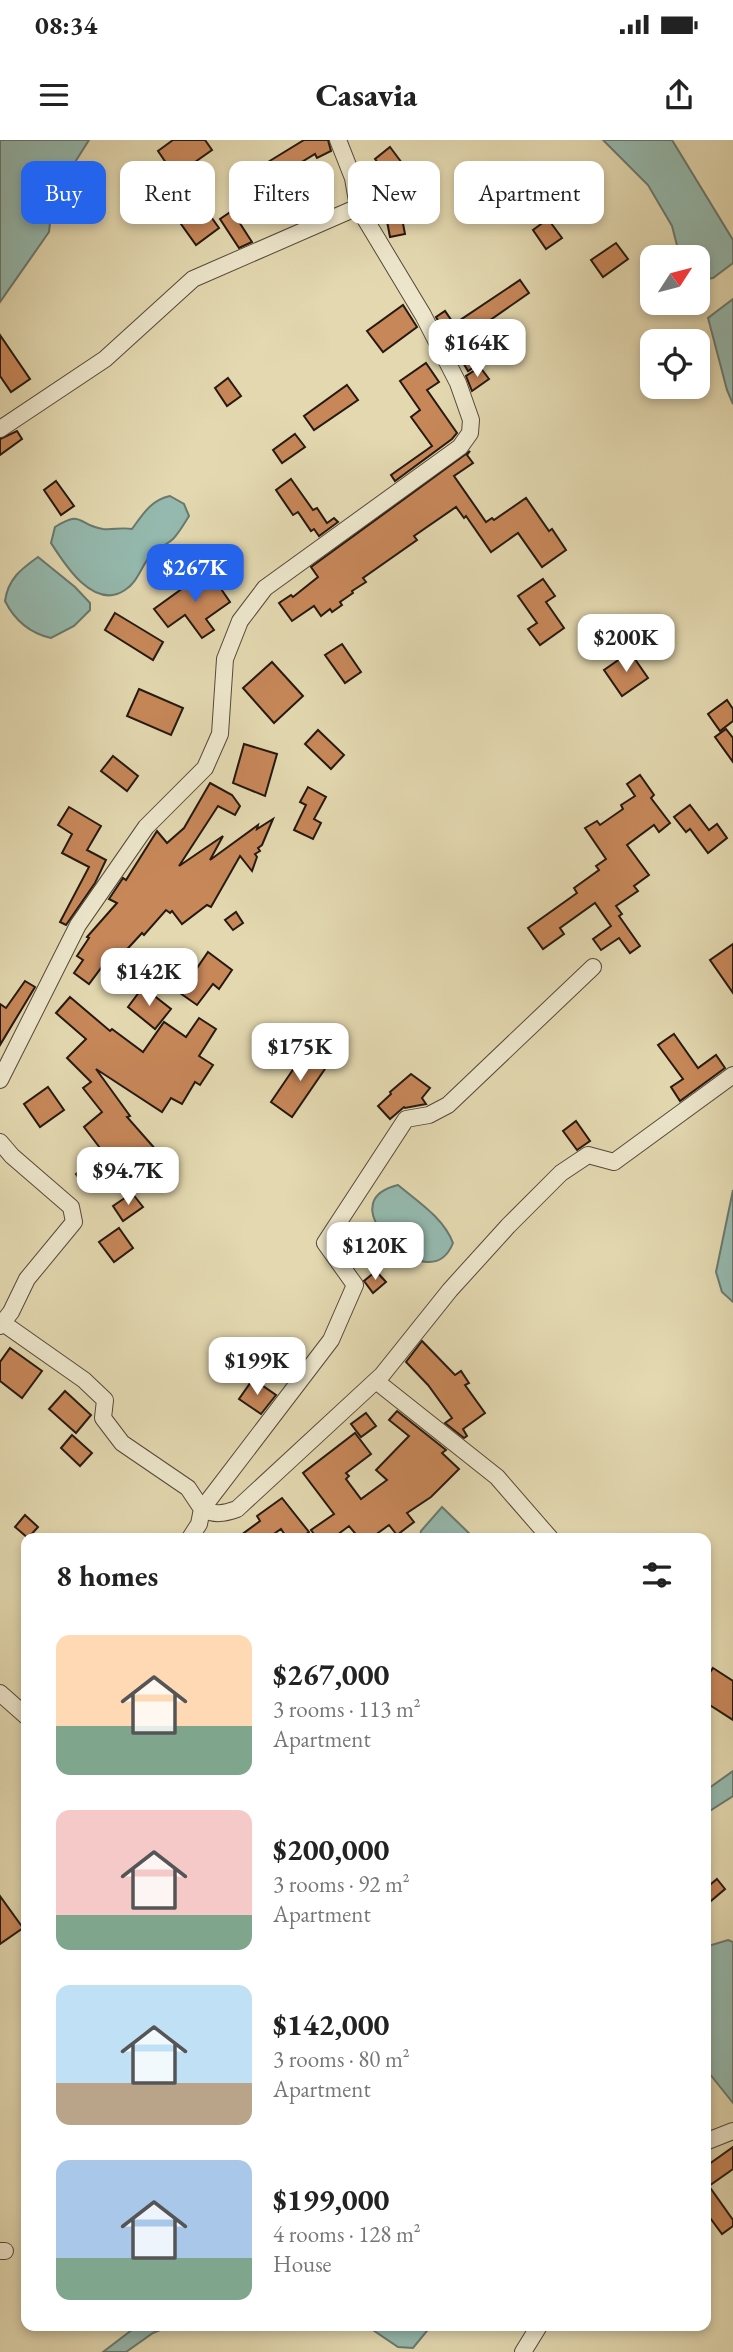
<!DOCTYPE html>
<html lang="en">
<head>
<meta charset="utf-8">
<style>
	:root { --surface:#fff; --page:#f6f6f6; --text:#222; --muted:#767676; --accent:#2563eb }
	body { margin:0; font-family:"EB Garamond",serif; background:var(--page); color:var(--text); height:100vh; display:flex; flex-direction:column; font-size:26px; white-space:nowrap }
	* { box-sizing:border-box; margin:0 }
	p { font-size:23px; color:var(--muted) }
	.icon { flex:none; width:38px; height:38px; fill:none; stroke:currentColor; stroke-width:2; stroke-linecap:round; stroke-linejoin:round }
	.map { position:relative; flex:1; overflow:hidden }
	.panel { position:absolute; left:21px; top:1393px; width:690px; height:798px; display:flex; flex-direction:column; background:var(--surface); border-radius:14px; box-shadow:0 4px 10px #0003 }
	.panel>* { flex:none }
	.top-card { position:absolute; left:21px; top:21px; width:691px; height:63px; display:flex; gap:14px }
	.needle { width:46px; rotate:54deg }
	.controls { position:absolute; left:640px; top:105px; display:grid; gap:14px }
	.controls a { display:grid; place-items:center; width:70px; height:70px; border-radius:14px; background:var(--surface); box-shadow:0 4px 10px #0003; font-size:35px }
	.price { position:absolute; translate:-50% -60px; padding:0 16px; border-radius:14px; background:#fff; color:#222; font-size:23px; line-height:46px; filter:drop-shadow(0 2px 4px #0008) }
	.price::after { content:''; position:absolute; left:50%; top:42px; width:21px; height:16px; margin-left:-10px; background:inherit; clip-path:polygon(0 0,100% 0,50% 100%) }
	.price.selected { background:var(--accent); color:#fff }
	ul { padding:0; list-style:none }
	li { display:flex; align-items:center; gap:21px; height:175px; padding:0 35px }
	li span { display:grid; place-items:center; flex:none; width:196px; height:140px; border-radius:14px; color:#555 }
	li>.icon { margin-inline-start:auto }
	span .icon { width:84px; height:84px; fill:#fffc; stroke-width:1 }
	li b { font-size:30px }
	h2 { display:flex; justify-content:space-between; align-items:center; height:84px; padding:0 35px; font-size:30px }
	.tag { padding:0 24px; border-radius:14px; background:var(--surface); box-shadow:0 4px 10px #0003; font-size:24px; line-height:63px }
	.tag.selected { background:var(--accent); color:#fff }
	.status { display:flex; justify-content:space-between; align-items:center; height:49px; padding:0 35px; background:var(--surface); direction:ltr }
	.status svg { height:19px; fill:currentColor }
	header { display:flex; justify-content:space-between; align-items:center; height:91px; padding:0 35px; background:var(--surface); font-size:32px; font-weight:800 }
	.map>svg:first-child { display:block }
	.water { fill:#95b9ae; stroke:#69796f; stroke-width:2 }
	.building { fill:#c78759; stroke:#261911; stroke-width:2 }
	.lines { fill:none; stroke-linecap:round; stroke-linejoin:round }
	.minor-casing { stroke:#554939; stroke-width:18 }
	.minor { stroke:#ede6cc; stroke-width:16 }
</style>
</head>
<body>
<div class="status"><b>08:34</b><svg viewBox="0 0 49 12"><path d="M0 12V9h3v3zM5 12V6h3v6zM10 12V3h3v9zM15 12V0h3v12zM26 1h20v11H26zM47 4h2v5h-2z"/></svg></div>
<header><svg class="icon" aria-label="menu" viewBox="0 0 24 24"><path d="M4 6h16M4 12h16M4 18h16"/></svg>Casavia<svg class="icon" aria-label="share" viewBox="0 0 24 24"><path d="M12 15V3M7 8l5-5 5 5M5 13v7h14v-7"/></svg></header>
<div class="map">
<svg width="733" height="2212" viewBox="0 0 733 2212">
	<rect width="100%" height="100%" fill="#e3d8b0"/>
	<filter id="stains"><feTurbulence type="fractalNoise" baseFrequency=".00286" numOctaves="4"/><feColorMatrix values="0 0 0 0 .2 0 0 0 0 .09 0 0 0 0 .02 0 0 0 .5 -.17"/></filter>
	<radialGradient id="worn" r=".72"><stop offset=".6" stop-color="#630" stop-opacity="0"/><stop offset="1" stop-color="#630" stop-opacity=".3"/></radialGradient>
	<g class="water">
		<polygon points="0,0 89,0 53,57 49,92 0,162"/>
		<polygon points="603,0 672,0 733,100 733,123 713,138 698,140 698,117 680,117 672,86 648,45"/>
		<polygon points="733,159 733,264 727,250 708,178"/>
		<path d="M 170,356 L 184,364 L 189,376 C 184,384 179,393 173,399 C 166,405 157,409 151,415 C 141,426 138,442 125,450 C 94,471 65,425 51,403 L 55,387 C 83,369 77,385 103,389 C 113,390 122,387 132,389 C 143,374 151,360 170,356 Z"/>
		<path d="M 38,417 L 75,447 L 90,463 L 90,470 L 74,486 L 51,498 C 29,493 15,481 5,461 C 8,439 21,429 38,417 Z"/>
		<path d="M 398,1045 C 417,1061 444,1078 453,1103 C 449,1113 442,1122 429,1122 C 402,1124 336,1060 398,1045 Z"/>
		<polygon points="733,1050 733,1162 722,1152 716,1132"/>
		<polygon points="442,1367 474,1398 420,1398 421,1391"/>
		<polygon points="733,1631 733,1656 705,1674 705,1651"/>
		<polygon points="728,1800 733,1802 733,1963 705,1928 705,1807"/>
		<polygon points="137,2186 169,2186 153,2193 126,2212 103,2212"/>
		<polygon points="367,2186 431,2186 413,2208 398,2207"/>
	</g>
	<g class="building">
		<polygon points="173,0 205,0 212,10 175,36 158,11"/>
		<polygon points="304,0 328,0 331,11 317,18 315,14 277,37 268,22"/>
		<polygon points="390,7 402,23 387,35 375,19"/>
		<polygon points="397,52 405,94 390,97 382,55"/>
		<polygon points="199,60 219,88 196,105 176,77"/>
		<polygon points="232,71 252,102 239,108 220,79"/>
		<polygon points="548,79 562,98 546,109 533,90"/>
		<polygon points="616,103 628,119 603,137 591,120"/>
		<polygon points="520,140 529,153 463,199 480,223 468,231 436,177 445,171 454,184"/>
		<polygon points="403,165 417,187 383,212 367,191"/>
		<polygon points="0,195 30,239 11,252 0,236"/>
		<polygon points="426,223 439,242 427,250 457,293 452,299 395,341 391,335 432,306 411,277 420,270 400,241"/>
		<polygon points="480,227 489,239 472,251 466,236"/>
		<polygon points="228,238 241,256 227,266 215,248"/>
		<polygon points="347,245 358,260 314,290 304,276"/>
		<polygon points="17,291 22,299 0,315 0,299"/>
		<polygon points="295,294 305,307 282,323 273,310"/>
		<polygon points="470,311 467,315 473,323 454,336 486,382 492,378 494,380 526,358 549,391 552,389 566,410 542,427 518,393 491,412 466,376 464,378 456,367 414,396 417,400 363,438 366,442 352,451 353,453 340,462 342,465 332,472 330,469 321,476 314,466 292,481 279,463 291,455 293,457 318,437 311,427"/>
		<polygon points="291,339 313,370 317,368 327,383 334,378 338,382 319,396 314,389 311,391 298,372 293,375 276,350"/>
		<polygon points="56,341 74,366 61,375 44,350"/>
		<polygon points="208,430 230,462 206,479 214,490 202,498 185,475 168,487 154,469"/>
		<polygon points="543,439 555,456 546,462 564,488 540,505 528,489 537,483 518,456"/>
		<polygon points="115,473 163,502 153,520 105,490"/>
		<polygon points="342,504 361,532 345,543 325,515"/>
		<polygon points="630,512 648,538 622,556 604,530"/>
		<polygon points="272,522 303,556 274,583 243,548"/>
		<polygon points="139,549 183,568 171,595 127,576"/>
		<polygon points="727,560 733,569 733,581 720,591 708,574"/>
		<polygon points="726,589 733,598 733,622 715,597"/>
		<polygon points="318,590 344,615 331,629 305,604"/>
		<polygon points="244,604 277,614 265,656 233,643"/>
		<polygon points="113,616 138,636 127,651 101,631"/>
		<polygon points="640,635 654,655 651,658 670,683 659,692 654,685 627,705 649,735 634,746 638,751 616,766 622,774 619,776 640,806 630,813 619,798 601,810 593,799 611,786 595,763 560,788 564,794 543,809 528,788 577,753 574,748 599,730 596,726 606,719 585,688 597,681 600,685 623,669 621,665 635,656 627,644"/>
		<polygon points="210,643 232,655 240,666 235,675 218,666 179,726 223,696 210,720 258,685 257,689 273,679 262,705 258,708 260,711 255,714 257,717 252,731 240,716 211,767 207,765 182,784 172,771 170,773 166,770 144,795 142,793 119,818 113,812 89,844 74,833 83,820 77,816 89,798 87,797 117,763 109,759 123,738 126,740 157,691 167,703 184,688"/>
		<polygon points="308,647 326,657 314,679 321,683 313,699 294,690 306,665 300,662"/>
		<polygon points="690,665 709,690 717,684 727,698 708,713 690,689 686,692 674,677"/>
		<polygon points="69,667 101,686 87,710 106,720 95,743 66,785 60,782 89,727 62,713 72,694 58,685"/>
		<polygon points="236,772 243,783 233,790 225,780"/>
		<polygon points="733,804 733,853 710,820"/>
		<polygon points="208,812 232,830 219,849 213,844 197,865 180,853"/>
		<polygon points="25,841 35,847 0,905 0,864 6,868"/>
		<polygon points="143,847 171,869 155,889 128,867"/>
		<polygon points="70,857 110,891 112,889 143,912 164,882 186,897 199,878 216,889 199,916 213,925 200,945 195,942 182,964 171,958 162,972 96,929 130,976 127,977 157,1011 147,1020 143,1016 129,1027 120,1015 83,1045 76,1034 96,1020 95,1018 103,1012 84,987 102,972 83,948 91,942 67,918 86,899 56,873"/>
		<polygon points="674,894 698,928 716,915 725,928 680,961 671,947 683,939 658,905"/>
		<polygon points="307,909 329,923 292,977 271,962"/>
		<polygon points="411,934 430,948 422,958 426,964 405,968 404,967 390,979 378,966 391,954 390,952"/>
		<polygon points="48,947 64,970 40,987 24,964"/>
		<polygon points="576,981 590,1001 577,1010 563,991"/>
		<polygon points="132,1053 143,1067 123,1081 113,1066"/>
		<polygon points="119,1088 133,1108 114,1122 99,1102"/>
		<polygon points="362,1093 379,1111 367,1122 350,1104"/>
		<polygon points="376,1131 386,1142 373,1153 364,1141"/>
		<polygon points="422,1201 455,1235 461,1231 469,1243 465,1245 485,1273 463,1289 467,1296 464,1298 445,1283 452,1278 428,1245 406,1222"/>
		<polygon points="10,1208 42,1231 22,1258 0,1241 0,1222"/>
		<polygon points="253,1239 276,1255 261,1274 239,1259"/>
		<polygon points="65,1251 91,1275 76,1293 49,1269"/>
		<polygon points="397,1271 446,1310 442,1313 459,1329 431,1357 407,1373 414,1382 397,1395 389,1385 371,1398 359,1398 349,1386 333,1398 317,1398 311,1390 334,1374 303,1333 355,1293 371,1314 346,1333 349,1336 346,1339 361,1359 387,1340 376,1330 409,1296 389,1280"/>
		<polygon points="366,1273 376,1286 361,1297 351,1284"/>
		<polygon points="72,1295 92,1313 80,1326 61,1308"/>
		<polygon points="282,1358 309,1392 300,1398 287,1398 281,1389 268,1398 237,1398 260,1381 257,1376"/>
		<polygon points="25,1375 38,1387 28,1398 15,1387"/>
		<polygon points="713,1528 733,1541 733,1580 705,1562 705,1540"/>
		<polygon points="717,1739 725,1749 705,1766 705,1749"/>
		<polygon points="0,1756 23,1788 0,1804"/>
		<polygon points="733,2007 733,2029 709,2046 733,2080 733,2086 722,2094 705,2071 705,2027"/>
	</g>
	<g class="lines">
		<defs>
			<g id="minor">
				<polyline points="0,289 105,219 193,139 358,67"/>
				<path d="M 593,827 L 448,965 L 429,975 L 406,979 L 325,1103 L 355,1145 L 331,1200 L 202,1369 C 215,1375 223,1374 237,1369 L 382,1235 L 450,1150 L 508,1086 L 561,1033 L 588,1015 L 614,1022 L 733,935"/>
				<polyline points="0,940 78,785 146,687 205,628 220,594 225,519 240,481 265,448 460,307 470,293 471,280 458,243 423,175 358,67 353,38 338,0"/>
				<polyline points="0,1002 12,1016 71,1067 74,1082 27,1139 11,1172 0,1186"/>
				<polyline points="3,1183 84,1240 105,1260 103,1278 122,1303 188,1348 202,1369 199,1384 190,1398"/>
				<polyline points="376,1241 497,1337 550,1398"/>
				<polyline points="0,1553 26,1576"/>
				<polyline points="705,2002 733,1991"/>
				<polyline points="0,2111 5,2111"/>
				<polyline points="523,2212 539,2186"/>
			</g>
		</defs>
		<use href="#minor" class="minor-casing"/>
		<use href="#minor" class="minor"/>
	</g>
	<rect width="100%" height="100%" filter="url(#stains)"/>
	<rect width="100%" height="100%" fill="url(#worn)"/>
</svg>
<div class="controls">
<a><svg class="needle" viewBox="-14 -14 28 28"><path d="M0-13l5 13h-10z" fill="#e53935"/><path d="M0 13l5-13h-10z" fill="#767676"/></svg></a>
<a><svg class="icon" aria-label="locate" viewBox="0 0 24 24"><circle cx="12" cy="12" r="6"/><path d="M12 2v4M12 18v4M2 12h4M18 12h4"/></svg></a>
</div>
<b class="price" style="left:477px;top:239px">$164K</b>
<b class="price selected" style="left:195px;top:464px">$267K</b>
<b class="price" style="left:626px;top:534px">$200K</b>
<b class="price" style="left:149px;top:868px">$142K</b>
<b class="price" style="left:300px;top:943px">$175K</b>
<b class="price" style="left:128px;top:1067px">$94.7K</b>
<b class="price" style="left:375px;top:1142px">$120K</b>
<b class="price" style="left:257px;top:1257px">$199K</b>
<div class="top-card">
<a class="tag selected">Buy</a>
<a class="tag">Rent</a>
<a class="tag">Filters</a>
<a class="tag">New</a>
<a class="tag">Apartment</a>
</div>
<section class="panel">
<h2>8 homes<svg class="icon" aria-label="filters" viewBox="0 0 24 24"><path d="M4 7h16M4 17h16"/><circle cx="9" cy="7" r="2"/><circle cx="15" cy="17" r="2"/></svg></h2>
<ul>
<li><span style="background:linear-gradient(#ffd9b3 65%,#7fa58c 0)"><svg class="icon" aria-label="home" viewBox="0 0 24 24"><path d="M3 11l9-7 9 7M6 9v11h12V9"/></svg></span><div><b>$267,000</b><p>3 rooms · 113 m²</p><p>Apartment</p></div></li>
<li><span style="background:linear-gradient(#f6c9c9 75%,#7fa58c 0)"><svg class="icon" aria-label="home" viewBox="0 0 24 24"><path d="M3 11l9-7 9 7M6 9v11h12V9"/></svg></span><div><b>$200,000</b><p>3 rooms · 92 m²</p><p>Apartment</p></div></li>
<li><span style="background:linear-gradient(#bfe0f5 70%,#b9a48a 0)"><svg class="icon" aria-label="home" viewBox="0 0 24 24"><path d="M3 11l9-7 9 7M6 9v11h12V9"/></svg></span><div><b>$142,000</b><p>3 rooms · 80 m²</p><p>Apartment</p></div></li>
<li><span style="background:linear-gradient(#a9c7e8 70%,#7fa58c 0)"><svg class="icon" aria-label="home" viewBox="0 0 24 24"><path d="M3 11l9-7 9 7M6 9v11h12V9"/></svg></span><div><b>$199,000</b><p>4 rooms · 128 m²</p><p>House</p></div></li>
</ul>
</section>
</div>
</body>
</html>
